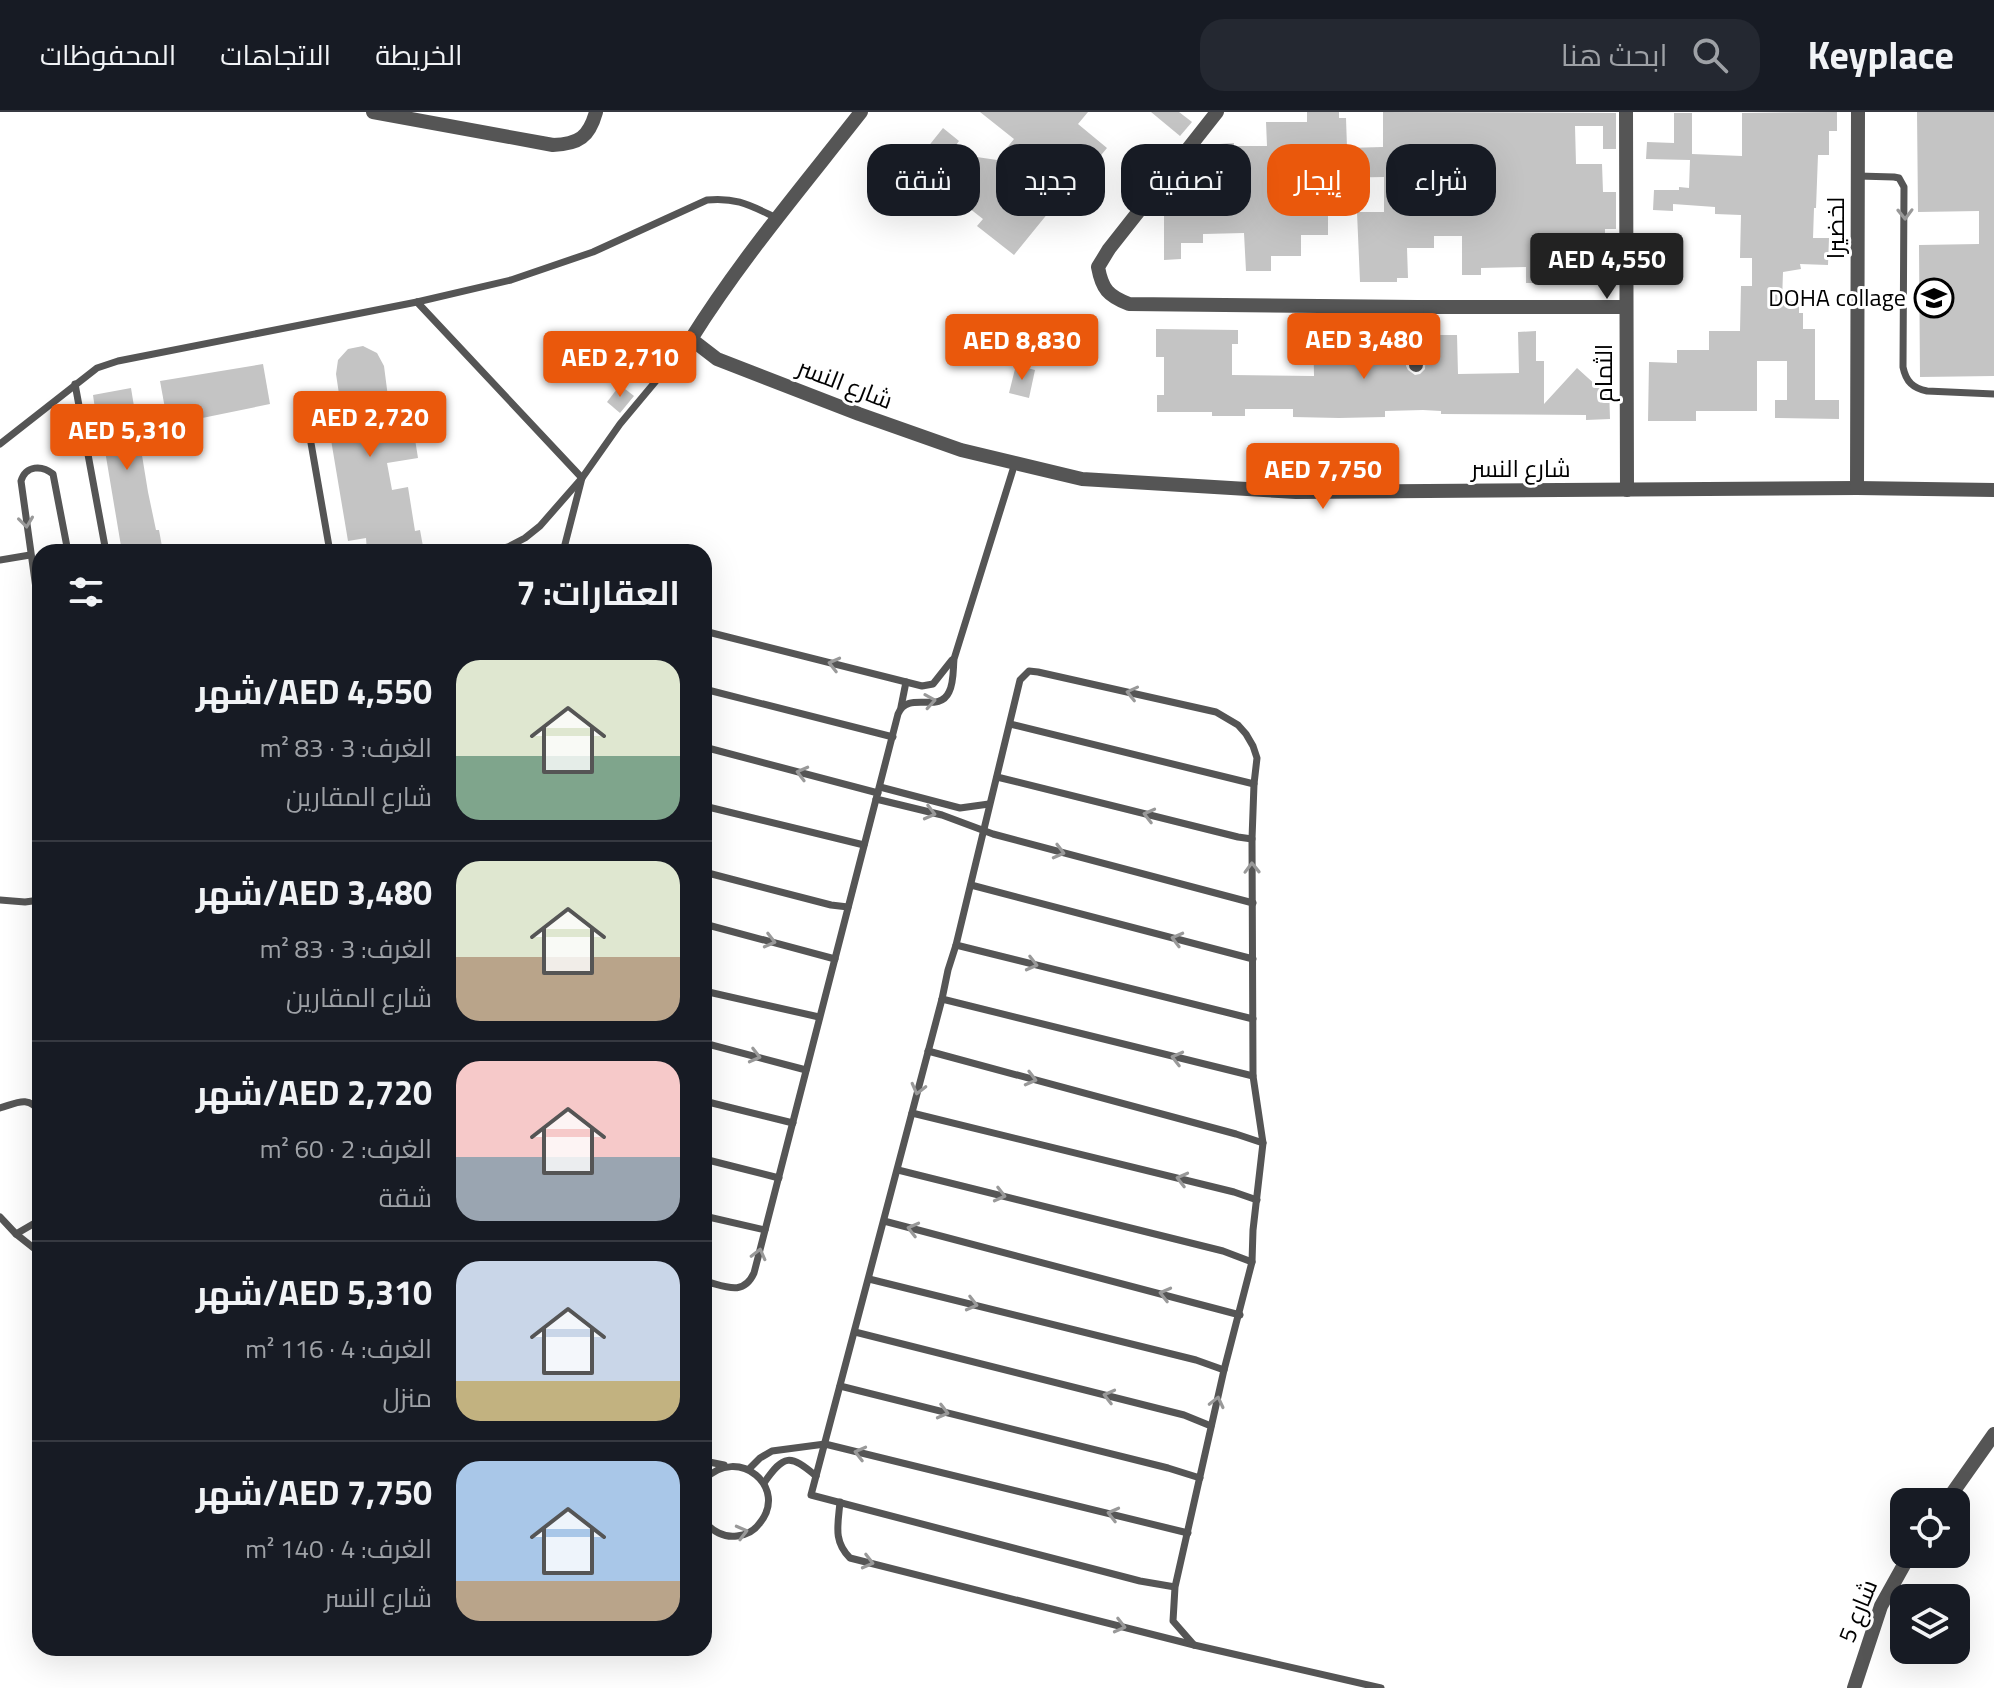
<!DOCTYPE html>
<html lang="ar">
<head>
<meta charset="utf-8">
<style>
	:root { --surface:#171b24; --page:#242831; --text:#f1f3f6; --muted:#9ea1a6; --line:#363941; --accent:#ea580c }
	body { margin:0; font-family:"Titillium Web",Cairo,sans-serif; background:var(--page); color:var(--text); direction:rtl; height:100vh; display:flex; flex-direction:column; font-size:30px; white-space:nowrap }
	* { box-sizing:border-box; margin:0 }
	p { font-size:26px; color:var(--muted) }
	.icon { flex:none; width:44px; height:44px; fill:none; stroke:currentColor; stroke-width:2; stroke-linecap:round; stroke-linejoin:round }
	.map { position:relative; flex:1; overflow:hidden; direction:ltr }
	.side { position:absolute; left:32px; top:432px; width:680px; height:1112px; display:flex; flex-direction:column; background:var(--surface); border-radius:24px; box-shadow:0 8px 32px #0002; direction:rtl }
	.side>* { flex:none }
	.guide { position:absolute; left:736px; top:32px; width:760px; height:72px; direction:rtl; display:flex; gap:16px }
	.buttons { position:absolute; left:1890px; top:1376px; display:grid; gap:16px }
	.buttons a { display:grid; place-items:center; width:80px; height:80px; border-radius:16px; background:var(--surface); box-shadow:0 8px 32px #0002; font-size:40px }
	.price { position:absolute; translate:-50% -68px; padding:0 18px; border-radius:8px; background:var(--accent); color:#fff; font-size:26px; line-height:52px; filter:drop-shadow(0 2px 4px #0008) }
	.price::after { content:''; position:absolute; left:50%; top:48px; width:24px; height:18px; margin-left:-12px; background:inherit; clip-path:polygon(0 0,100% 0,50% 100%) }
	.price.active { background:#222; color:#fff }
	ul { padding:0; list-style:none }
	li { display:flex; align-items:center; gap:24px; height:200px; padding:0 32px }
	li+li { border-top:2px solid var(--line) }
	li span { display:grid; place-items:center; flex:none; width:224px; height:160px; border-radius:24px; color:#555 }
	li>.icon { margin-inline-start:auto }
	span .icon { width:96px; height:96px; fill:#fffc; stroke-width:1 }
	li b { font-size:34px }
	h2 { display:flex; justify-content:space-between; align-items:center; height:96px; padding:0 32px; font-size:34px }
	.pill { padding:0 28px; border-radius:24px; background:var(--surface); box-shadow:0 8px 32px #0002; font-size:28px; line-height:72px }
	.pill.active { background:var(--accent); color:#fff }
	header { display:flex; align-items:center; gap:48px; box-sizing:border-box; height:112px; padding:0 40px; background:var(--surface); border-bottom:2px solid var(--line) }
	header strong { font-size:38px }
	nav { display:flex; gap:44px; margin-inline-start:auto; font-size:28px }
	.search { width:560px; height:72px; background:var(--page); display:flex; align-items:center; gap:20px; box-sizing:border-box; padding:0 28px; border-radius:24px; color:var(--muted); font-size:30px }
	.map>svg:first-child { display:block }
	.building { fill:#c4c4c4 }
	.lines { fill:none; stroke-linecap:round; stroke-linejoin:round }
	.lane { stroke:#555; stroke-width:7 }
	.street { stroke:#555; stroke-width:14 }
	.oneway { stroke:#999 }
	.labels { text-anchor:middle; stroke-width:6; stroke-linejoin:round; paint-order:stroke }
	.street-label { font-size:24px; fill:#000; stroke:#fff }
	.poi-label { font-size:24px; fill:#000; stroke:#fff; text-anchor:end }
</style>
</head>
<body>
<header>
<strong>Keyplace</strong>
<div class="search"><svg class="icon" aria-label="search" viewBox="0 0 24 24"><circle cx="10" cy="10" r="6"/><path d="M15 15l6 6"/></svg>ابحث هنا</div>
<nav><a>الخريطة</a><a>الاتجاهات</a><a>المحفوظات</a></nav>
</header>
<div class="map">
<svg width="1994" height="1576" viewBox="0 0 1994 1576">
	<rect width="100%" height="100%" fill="#fff"/>
	<g class="building">
		<polygon points="980,0 1088,0 1078,12 1107,36 1071,79 1074,81 1059,100 1053,95 1014,143 977,114 983,107 937,71 950,54 927,36 943,16 959,29 950,41 997,48 1014,27"/>
		<polygon points="1151,0 1179,0 1192,10 1180,24"/>
		<polygon points="1307,0 1339,0 1339,6 1346,6 1347,36 1383,35 1383,0 1616,1 1616,37 1603,37 1603,14 1575,14 1576,52 1602,52 1603,80 1616,80 1616,117 1605,117 1605,144 1592,144 1592,128 1544,128 1543,171 1526,171 1526,155 1481,156 1481,163 1462,163 1462,124 1434,124 1434,136 1407,136 1408,166 1397,166 1397,170 1360,170 1357,100 1384,100 1384,65 1328,66 1328,123 1301,123 1301,144 1271,144 1271,159 1246,159 1244,121 1203,122 1203,131 1181,131 1181,147 1164,148 1164,96 1210,46 1221,45 1220,32 1234,31 1234,34 1267,34 1266,10 1307,10"/>
		<polygon points="1837,0 1837,19 1829,19 1829,43 1818,43 1816,96 1814,96 1813,126 1829,126 1828,153 1800,152 1801,157 1783,160 1782,189 1799,189 1799,201 1803,201 1803,217 1815,217 1815,288 1839,288 1839,307 1775,306 1775,288 1787,288 1787,249 1757,249 1757,299 1696,299 1696,309 1648,309 1649,250 1677,251 1677,238 1709,238 1709,219 1740,219 1741,174 1752,174 1752,146 1740,146 1741,103 1715,102 1715,95 1673,92 1673,99 1653,98 1654,78 1679,78 1679,75 1689,76 1690,48 1646,47 1647,30 1674,31 1674,1 1692,1 1692,42 1742,44 1742,1"/>
		<polygon points="1917,0 1994,0 1994,264 1920,265 1919,133 1979,132 1979,99 1918,100"/>
		<polygon points="1313,212 1334,212 1334,236 1342,237 1378,237 1379,215 1407,216 1406,254 1408,258 1415,263 1420,262 1425,257 1427,223 1457,223 1458,262 1519,261 1518,220 1536,219 1536,249 1544,249 1544,292 1577,256 1598,275 1609,275 1610,307 1586,308 1586,303 1441,302 1441,299 1423,298 1385,299 1385,305 1339,306 1293,305 1293,297 1245,297 1245,304 1212,304 1212,300 1157,300 1157,283 1164,283 1164,245 1156,245 1156,217 1238,218 1238,232 1232,232 1232,263 1314,264"/>
		<polygon points="363,234 377,241 384,254 388,285 376,287 383,326 414,321 418,346 387,351 392,378 408,375 415,419 420,418 424,440 367,440 366,426 348,429 327,304 342,302 336,262 338,248 348,237"/>
		<polygon points="263,252 270,292 168,313 160,269"/>
		<polygon points="1016,253 1035,258 1029,286 1009,281"/>
		<polygon points="620,273 634,284 620,301 607,290"/>
		<polygon points="131,276 148,380 156,418 159,418 163,440 122,440 98,297 95,297 93,283"/>
	</g>
	<g class="lines">
		<g class="lane">
			<path d="M 1858,64 L 1894,65 L 1899,66 L 1904,75 L 1903,255 C 1906,270 1913,276 1927,279 L 1994,282"/>
			<polyline points="417,190 582,366 563,440"/>
			<polyline points="75,272 106,440"/>
			<polyline points="304,291 330,440"/>
			<path d="M 0,332 L 97,256 L 118,249 L 417,190 L 511,168 L 593,140 L 707,88 C 737,85 751,94 777,106"/>
			<polyline points="488,440 508,435 525,426 540,414 582,366 620,312 691,227"/>
			<polyline points="0,448 30,443"/>
			<path d="M 40,505 L 21,369 C 26,353 42,353 53,362 L 68,440"/>
			<polyline points="704,519 922,574 933,572 952,548"/>
			<polyline points="704,577 893,625"/>
			<polyline points="901,595 906,570"/>
			<polyline points="1010,612 1254,672"/>
			<polyline points="704,635 878,681"/>
			<polyline points="997,665 1238,725 1252,727"/>
			<polyline points="880,675 960,696 989,692"/>
			<polyline points="876,687 942,703 993,722 1253,791"/>
			<polyline points="704,694 864,733"/>
			<polyline points="704,760 831,793 848,795"/>
			<polyline points="971,773 1253,847"/>
			<polyline points="0,788 25,790 40,788"/>
			<polyline points="704,812 835,847"/>
			<polyline points="956,833 1253,907"/>
			<polyline points="704,879 819,905"/>
			<polyline points="942,887 1253,964"/>
			<polyline points="704,931 806,958"/>
			<polyline points="928,939 1236,1022 1263,1031"/>
			<polyline points="704,989 793,1011"/>
			<path d="M 0,996 C 17,991 28,983 40,1000"/>
			<polyline points="912,1001 1234,1080 1257,1088"/>
			<polyline points="704,1047 779,1066"/>
			<polyline points="898,1058 1223,1139 1252,1150"/>
			<polyline points="704,1104 765,1118"/>
			<polyline points="0,1105 16,1122 40,1141"/>
			<polyline points="884,1109 1240,1203"/>
			<polyline points="16,1122 40,1108"/>
			<polyline points="869,1167 1196,1248 1224,1258"/>
			<path d="M 704,1169 C 725,1174 743,1185 754,1161 L 898,602 C 908,578 939,602 949,580 C 954,571 953,557 954,547 L 1015,351"/>
			<polyline points="855,1220 1184,1303 1211,1314"/>
			<polyline points="840,1274 1168,1356 1200,1366"/>
			<polyline points="704,1349 724,1353"/>
			<polyline points="749,1357 760,1346 772,1339 825,1332 1188,1421"/>
			<path d="M 704,1368 C 738,1332 790,1376 759,1412 C 754,1419 746,1423 737,1424 C 724,1426 712,1419 704,1409"/>
			<path d="M 764,1371 C 784,1342 790,1342 816,1364"/>
			<path d="M 840,1390 C 838,1413 833,1429 850,1446 L 1194,1533 L 1381,1576"/>
			<polyline points="1175,1475 1140,1469 811,1383 942,887 948,858 956,833 1020,568 1029,559 1038,560 1216,600 1238,613 1246,622 1253,634 1257,646 1254,672 1252,727 1253,964 1263,1031 1253,1118 1252,1150 1224,1258 1175,1475 1173,1509 1194,1533"/>
		</g>
		<g class="street">
			<path d="M 373,0 L 553,33 C 579,32 589,25 596,0"/>
			<path d="M 861,0 C 803,74 741,147 691,227 L 717,247 L 859,302 L 961,338 L 1082,367 L 1296,380 L 1857,376 L 1994,378"/>
			<path d="M 1217,0 L 1109,137 L 1098,155 C 1102,177 1108,184 1129,192 L 1417,195 L 1626,195"/>
			<polyline points="1626,0 1627,378"/>
			<polyline points="1416,253 1417,195"/>
			<polyline points="1857,376 1858,0"/>
			<polyline points="1946,1390 1994,1322"/>
			<polyline points="1854,1576 1881,1494 1910,1442"/>
		</g>
	</g>
	<defs><path id="oneway-chevron" d="M-2-3.5L2.5 0L-2 3.5" fill="none" stroke-width="1.6" stroke-linecap="round" stroke-linejoin="round" transform="scale(2)"/></defs>
	<g class="oneway">
		<use href="#oneway-chevron" transform="translate(1905 102) rotate(89)"/>
		<use href="#oneway-chevron" transform="translate(26 410) rotate(83)"/>
		<use href="#oneway-chevron" transform="translate(834 552) rotate(-166)"/>
		<use href="#oneway-chevron" transform="translate(1132 581) rotate(-167)"/>
		<use href="#oneway-chevron" transform="translate(930 589) rotate(-9)"/>
		<use href="#oneway-chevron" transform="translate(802 661) rotate(-165)"/>
		<use href="#oneway-chevron" transform="translate(930 701) rotate(14)"/>
		<use href="#oneway-chevron" transform="translate(1149 703) rotate(-166)"/>
		<use href="#oneway-chevron" transform="translate(1059 740) rotate(15)"/>
		<use href="#oneway-chevron" transform="translate(1252 756) rotate(-91)"/>
		<use href="#oneway-chevron" transform="translate(1177 827) rotate(-165)"/>
		<use href="#oneway-chevron" transform="translate(770 829) rotate(14)"/>
		<use href="#oneway-chevron" transform="translate(1032 852) rotate(14)"/>
		<use href="#oneway-chevron" transform="translate(755 944) rotate(14)"/>
		<use href="#oneway-chevron" transform="translate(1177 946) rotate(-166)"/>
		<use href="#oneway-chevron" transform="translate(1031 967) rotate(15)"/>
		<use href="#oneway-chevron" transform="translate(918 977) rotate(104)"/>
		<use href="#oneway-chevron" transform="translate(1182 1067) rotate(-166)"/>
		<use href="#oneway-chevron" transform="translate(1000 1083) rotate(14)"/>
		<use href="#oneway-chevron" transform="translate(913 1117) rotate(-166)"/>
		<use href="#oneway-chevron" transform="translate(759 1142) rotate(-76)"/>
		<use href="#oneway-chevron" transform="translate(1165 1182) rotate(-166)"/>
		<use href="#oneway-chevron" transform="translate(972 1192) rotate(14)"/>
		<use href="#oneway-chevron" transform="translate(1109 1284) rotate(-166)"/>
		<use href="#oneway-chevron" transform="translate(1217 1290) rotate(-77)"/>
		<use href="#oneway-chevron" transform="translate(943 1300) rotate(14)"/>
		<use href="#oneway-chevron" transform="translate(860 1341) rotate(-166)"/>
		<use href="#oneway-chevron" transform="translate(1113 1402) rotate(-166)"/>
		<use href="#oneway-chevron" transform="translate(742 1420) rotate(-15)"/>
		<use href="#oneway-chevron" transform="translate(868 1450) rotate(14)"/>
		<use href="#oneway-chevron" transform="translate(1120 1514) rotate(14)"/>
	</g>
	<defs>
		<symbol id="university-ring" viewBox="-11 -11 22 22"><circle r="9.5" fill="#fff" stroke="#000" stroke-width="1.5"/><path d="M0-5L7-2L0 1L-7-2ZM-4 1L0 2.5L4 1V4Q0 6-4 4Z" fill="#000"/></symbol>
	</defs>
	<g fill-rule="evenodd">
		<use href="#university-ring" x="1912" y="164" width="44" height="44"/>
	</g>
	<g class="labels">
		<g class="street-label">
			<text transform="translate(1836 116) rotate(-90)" y="8">لخضيرا</text>
			<text transform="translate(1604 261) rotate(-90)" y="8">الثمام</text>
			<text transform="translate(845 272) rotate(21)" y="8">شارع النسر</text>
			<text x="1521" y="365">شارع النسر</text>
			<text transform="translate(1858 1499) rotate(-68)" y="8">شارع 5</text>
		</g>
		<g class="poi-label">
			<text x="1906" y="194">DOHA collage</text>
		</g>
	</g>
</svg>
<div class="buttons">
<a><svg class="icon" aria-label="locate" viewBox="0 0 24 24"><circle cx="12" cy="12" r="6"/><path d="M12 2v4M12 18v4M2 12h4M18 12h4"/></svg></a>
<a><svg class="icon" aria-label="layers" viewBox="0 0 24 24"><path d="M12 4l9 5-9 5-9-5zM3 14l9 5 9-5"/></svg></a>
</div>
<b class="price active" style="left:1607px;top:189px">AED 4,550</b>
<b class="price" style="left:1364px;top:269px">AED 3,480</b>
<b class="price" style="left:1022px;top:270px">AED 8,830</b>
<b class="price" style="left:620px;top:287px">AED 2,710</b>
<b class="price" style="left:370px;top:347px">AED 2,720</b>
<b class="price" style="left:127px;top:360px">AED 5,310</b>
<b class="price" style="left:1323px;top:399px">AED 7,750</b>
<div class="guide">
<a class="pill">شراء</a>
<a class="pill active">إيجار</a>
<a class="pill">تصفية</a>
<a class="pill">جديد</a>
<a class="pill">شقة</a>
</div>
<section class="side">
<h2>العقارات: 7<svg class="icon" aria-label="filters" viewBox="0 0 24 24"><path d="M4 7h16M4 17h16"/><circle cx="9" cy="7" r="2"/><circle cx="15" cy="17" r="2"/></svg></h2>
<ul>
<li><span style="background:linear-gradient(#dfe7d0 60%,#7fa58c 0)"><svg class="icon" aria-label="home" viewBox="0 0 24 24"><path d="M3 11l9-7 9 7M6 9v11h12V9"/></svg></span><div><b>AED 4,550/شهر</b><p>الغرف: 3 · 83 m²</p><p>شارع المقارين</p></div></li>
<li><span style="background:linear-gradient(#dfe7d0 60%,#b9a48a 0)"><svg class="icon" aria-label="home" viewBox="0 0 24 24"><path d="M3 11l9-7 9 7M6 9v11h12V9"/></svg></span><div><b>AED 3,480/شهر</b><p>الغرف: 3 · 83 m²</p><p>شارع المقارين</p></div></li>
<li><span style="background:linear-gradient(#f6c9c9 60%,#9aa5b1 0)"><svg class="icon" aria-label="home" viewBox="0 0 24 24"><path d="M3 11l9-7 9 7M6 9v11h12V9"/></svg></span><div><b>AED 2,720/شهر</b><p>الغرف: 2 · 60 m²</p><p>شقة</p></div></li>
<li><span style="background:linear-gradient(#c9d6e8 75%,#c2b280 0)"><svg class="icon" aria-label="home" viewBox="0 0 24 24"><path d="M3 11l9-7 9 7M6 9v11h12V9"/></svg></span><div><b>AED 5,310/شهر</b><p>الغرف: 4 · 116 m²</p><p>منزل</p></div></li>
<li><span style="background:linear-gradient(#a9c7e8 75%,#b9a48a 0)"><svg class="icon" aria-label="home" viewBox="0 0 24 24"><path d="M3 11l9-7 9 7M6 9v11h12V9"/></svg></span><div><b>AED 7,750/شهر</b><p>الغرف: 4 · 140 m²</p><p>شارع النسر</p></div></li>
</ul>
</section>
</div>
</body>
</html>
